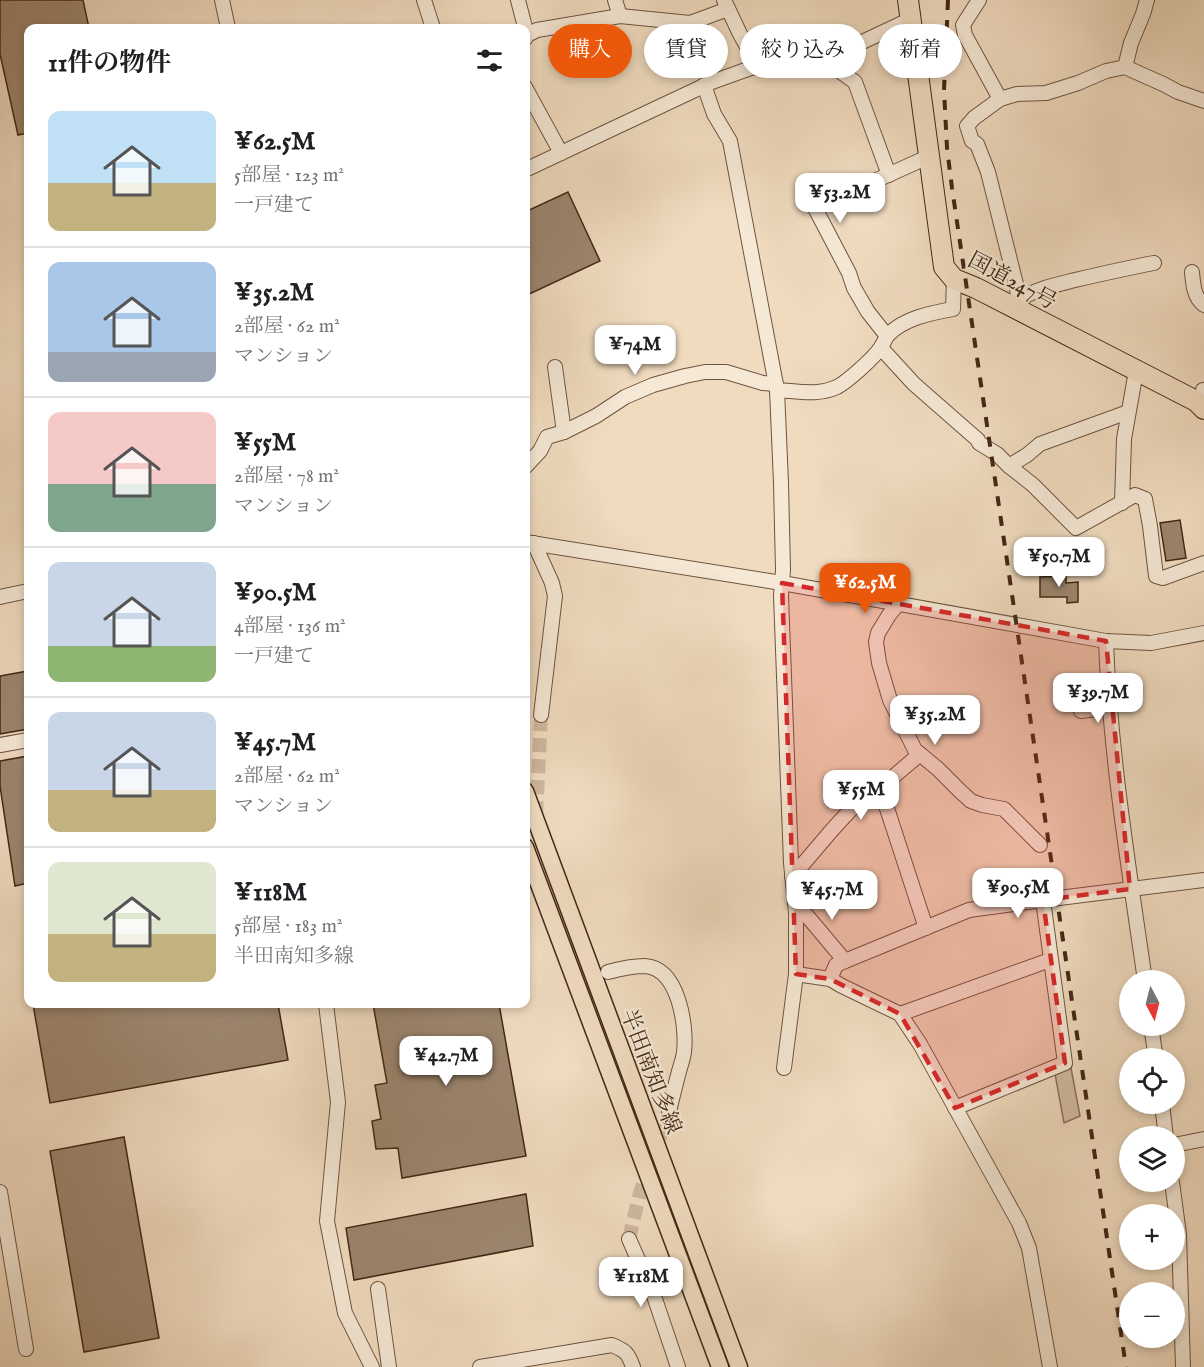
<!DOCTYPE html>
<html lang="ja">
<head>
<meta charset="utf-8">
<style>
	:root { --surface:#fff; --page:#f2f2f2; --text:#202124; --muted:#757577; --line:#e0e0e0; --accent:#ea580c }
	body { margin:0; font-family:"IM FELL English","Noto Serif JP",serif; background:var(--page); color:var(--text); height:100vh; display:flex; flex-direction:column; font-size:22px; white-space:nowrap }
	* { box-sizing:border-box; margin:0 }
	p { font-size:20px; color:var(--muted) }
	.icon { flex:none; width:33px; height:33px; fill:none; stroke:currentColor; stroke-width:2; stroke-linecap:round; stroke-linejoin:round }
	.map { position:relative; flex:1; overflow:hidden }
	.side { position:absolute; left:24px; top:24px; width:506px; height:984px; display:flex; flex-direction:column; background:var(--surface); border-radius:12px; box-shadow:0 3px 9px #0003 }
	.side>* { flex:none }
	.hud { position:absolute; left:548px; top:24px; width:566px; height:54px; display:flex; gap:12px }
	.needle { width:39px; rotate:173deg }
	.buttons { position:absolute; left:1119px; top:970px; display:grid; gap:12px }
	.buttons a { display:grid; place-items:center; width:66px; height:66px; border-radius:50%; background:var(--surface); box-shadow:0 3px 9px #0003; font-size:30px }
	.price { position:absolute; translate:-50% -51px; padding:0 14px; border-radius:12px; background:#fff; color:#222; font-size:20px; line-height:39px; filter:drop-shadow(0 2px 3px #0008) }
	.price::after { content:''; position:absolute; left:50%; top:36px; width:18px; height:14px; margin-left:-9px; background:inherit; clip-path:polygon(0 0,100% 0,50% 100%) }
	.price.current { background:var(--accent); color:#fff }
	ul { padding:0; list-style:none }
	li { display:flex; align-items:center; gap:18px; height:150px; padding:0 24px }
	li+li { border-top:2px solid var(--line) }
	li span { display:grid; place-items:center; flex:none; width:168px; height:120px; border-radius:12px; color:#555 }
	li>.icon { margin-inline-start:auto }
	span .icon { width:72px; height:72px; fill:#fffc; stroke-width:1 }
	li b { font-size:26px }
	h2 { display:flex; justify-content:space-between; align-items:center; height:72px; padding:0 24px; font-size:26px }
	.pill { padding:0 21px; border-radius:27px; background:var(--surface); box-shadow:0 3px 9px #0003; font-size:21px; line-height:54px }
	.pill.current { background:var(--accent); color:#fff }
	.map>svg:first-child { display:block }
	.green { fill:#d2bca2; stroke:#8a725c; stroke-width:1.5 }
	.building { fill:#9c856e; stroke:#422716; stroke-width:1.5 }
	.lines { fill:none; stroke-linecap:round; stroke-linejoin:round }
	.minor-tunnel { stroke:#cdb79d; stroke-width:14; stroke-dasharray:14 7; stroke-linecap:butt }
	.minor-casing { stroke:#6e5440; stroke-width:16 }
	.major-casing { stroke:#422716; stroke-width:19 }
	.highway-casing { stroke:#422716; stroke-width:22 }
	.minor { stroke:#f5e8d5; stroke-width:14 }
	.major { stroke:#f0dbbf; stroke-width:16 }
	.highway { stroke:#f0dbbf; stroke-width:20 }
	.rail { stroke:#422716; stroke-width:4; stroke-dasharray:10 10; stroke-linecap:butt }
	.marked { fill:#d62828; fill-opacity:0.2; stroke:#d62828; stroke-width:4.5; stroke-dasharray:12 8; stroke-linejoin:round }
	.labels { text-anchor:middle; stroke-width:4.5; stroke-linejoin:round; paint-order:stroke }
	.street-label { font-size:22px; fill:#422716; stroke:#f5e8d5 }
</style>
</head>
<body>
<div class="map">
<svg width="1204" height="1367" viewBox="0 0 1204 1367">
	<rect width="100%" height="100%" fill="#f0dbbf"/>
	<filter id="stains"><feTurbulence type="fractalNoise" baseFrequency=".00333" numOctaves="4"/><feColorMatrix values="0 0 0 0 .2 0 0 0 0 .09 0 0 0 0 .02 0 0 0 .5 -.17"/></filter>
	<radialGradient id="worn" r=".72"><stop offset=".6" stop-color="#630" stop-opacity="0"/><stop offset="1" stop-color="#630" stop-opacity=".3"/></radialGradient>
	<polygon class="green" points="1071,1068 1080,1116 1064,1123 1055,1074"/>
	<g class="building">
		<polygon points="0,0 83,0 89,28 28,28 28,133 18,135 0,54"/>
		<polygon points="568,192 600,261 525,296 525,212"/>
		<polygon points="1180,520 1186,558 1166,561 1160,523"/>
		<polygon points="1066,576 1066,583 1078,582 1078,602 1067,603 1067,597 1040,597 1040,577"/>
		<polygon points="28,671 28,729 0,734 0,676"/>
		<polygon points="28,756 28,883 15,886 0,786 0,761"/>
		<polygon points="33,1004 278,1004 288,1060 50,1103"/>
		<polygon points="373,1004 499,1004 526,1156 402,1178 398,1148 376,1149 372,1121 381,1119 375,1085 387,1083"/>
		<polygon points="124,1137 159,1338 84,1352 50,1151"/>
		<polygon points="526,1194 533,1246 354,1280 346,1228"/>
	</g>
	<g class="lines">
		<g class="minor-tunnel">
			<polyline points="536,815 541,715"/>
			<polyline points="629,1239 639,1196 669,1111"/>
		</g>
		<defs>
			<g id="minor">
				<polyline points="222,0 228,28"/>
				<polyline points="424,0 433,28"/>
				<polyline points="518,0 527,35"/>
				<polyline points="615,0 620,16"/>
				<polyline points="724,0 740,34 758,66"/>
				<polyline points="979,0 963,25 965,35 1000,99"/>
				<polyline points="525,39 527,35 537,30 620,16 690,23 728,9"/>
				<polyline points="824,60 855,82 889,175"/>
				<polyline points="1125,67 1131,43 1143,14 1147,0"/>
				<polyline points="704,85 714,114 730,141 777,390 781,483 783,570 781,596 791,863 796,913 796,974 784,1068"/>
				<polyline points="525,87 561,153"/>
				<polyline points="525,170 712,82 751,68 824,60 911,19"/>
				<path d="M 1192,272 C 1193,284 1194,298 1204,305"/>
				<path d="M 1018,300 C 1036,289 1055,285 1075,280 C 1101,274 1127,268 1154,263"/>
				<polyline points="1014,308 1018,300 1017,288 988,172 977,144 972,141 967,126 974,118 1000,99 1017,94 1046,93 1078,83 1106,71 1125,67 1163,84 1178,92 1204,101"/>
				<polyline points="887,336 868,312 854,288 849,273 815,208 930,156"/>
				<polyline points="881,348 914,384 978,440 979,443 997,454 1009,466 1033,485 1076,528 1135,495 1145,499 1150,526 1156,576 1163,578 1204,563"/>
				<polyline points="555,367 564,432"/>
				<path d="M 777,390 C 797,391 817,396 837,387 C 847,382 875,357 881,347 C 884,343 885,338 888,335 C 904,318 931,313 953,309 L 954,279"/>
				<polyline points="1203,390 1204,390"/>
				<polyline points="1009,466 1027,455 1040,444 1128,412"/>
				<polyline points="525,467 540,451 547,437 564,432 596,416 625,397 653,385 685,376 705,372 726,372 763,383 776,384"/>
				<polyline points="1122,503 1124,439 1136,371"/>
				<polyline points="525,542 782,583 1106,641 1151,643 1204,633"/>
				<polyline points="534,543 552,583 555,596 541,715"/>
				<polyline points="0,597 28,591"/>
				<polyline points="898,604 889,615 878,633 876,642 879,663 890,700 915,750 938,769 961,792 971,801 982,805 1004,809 1040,845"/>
				<path d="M 1106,641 C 1110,755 1129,868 1145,981"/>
				<polyline points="1081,711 1111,707"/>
				<polyline points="0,745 28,740"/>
				<polyline points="880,787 926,928"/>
				<polyline points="792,877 832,830 854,806 893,777 920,754"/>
				<polyline points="795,904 808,917 845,961"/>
				<path d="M 608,972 C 619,969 634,966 645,966 C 679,968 687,1027 684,1052 C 683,1060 680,1067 678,1075 C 675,1087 672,1099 669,1111"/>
				<polyline points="796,974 830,979 842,986 900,1014 920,1044 1019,1223 1029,1248 1050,1367"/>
				<polyline points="830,979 836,965 845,961 969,910 1043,900 1204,880"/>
				<polyline points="326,1004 338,1102 327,1221 345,1313 372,1367"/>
				<polyline points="900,1014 1050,960"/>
				<polyline points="1151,1026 1156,1059"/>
				<polyline points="1162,1104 1166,1137"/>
				<polyline points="955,1108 1065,1063 1043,900"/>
				<polyline points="1174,1145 1204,1139"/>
				<polyline points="1172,1182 1179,1234 1183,1367"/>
				<polyline points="0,1192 26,1349"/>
				<polyline points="629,1239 654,1296 678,1367"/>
				<polyline points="378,1289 389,1367"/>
				<path d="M 480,1367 L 612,1345 C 626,1351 628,1353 633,1367"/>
			</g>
			<g id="major">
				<polyline points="525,791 739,1367"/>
				<polyline points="525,847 720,1367"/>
			</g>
			<polyline id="highway" points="908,0 944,267 954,279 976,288 1196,401 1204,409"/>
		</defs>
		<use href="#minor" class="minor-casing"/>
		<use href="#major" class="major-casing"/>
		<use href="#highway" class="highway-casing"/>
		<use href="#minor" class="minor"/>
		<use href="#major" class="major"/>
		<use href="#highway" class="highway"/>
		<polyline class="rail" points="948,0 944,90 947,148 952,188 1126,1367"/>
	</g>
	<path class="marked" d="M 782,583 L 1106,641 L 1130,889 L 1043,900 L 1065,1063 L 955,1108 L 900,1014 L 830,979 L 796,974 Z"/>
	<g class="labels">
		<g class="street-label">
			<text transform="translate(1013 280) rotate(28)" y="8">国道247号</text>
			<text transform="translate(652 1071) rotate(69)" y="8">半田南知多線</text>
		</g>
	</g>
	<rect width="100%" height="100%" filter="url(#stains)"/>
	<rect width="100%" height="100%" fill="url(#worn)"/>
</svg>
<div class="buttons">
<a><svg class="needle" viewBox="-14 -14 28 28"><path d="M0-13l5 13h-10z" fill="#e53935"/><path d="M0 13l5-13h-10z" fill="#757577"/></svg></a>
<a><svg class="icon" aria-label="locate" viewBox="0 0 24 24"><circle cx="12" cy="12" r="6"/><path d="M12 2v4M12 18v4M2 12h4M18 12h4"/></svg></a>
<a><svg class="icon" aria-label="layers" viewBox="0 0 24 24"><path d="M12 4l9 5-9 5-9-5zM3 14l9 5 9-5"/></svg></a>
<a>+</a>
<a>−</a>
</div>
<b class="price" style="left:840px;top:224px">¥53.2M</b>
<b class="price" style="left:635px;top:376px">¥74M</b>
<b class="price" style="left:1059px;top:588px">¥50.7M</b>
<b class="price current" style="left:865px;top:614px">¥62.5M</b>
<b class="price" style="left:1098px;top:724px">¥39.7M</b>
<b class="price" style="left:935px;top:746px">¥35.2M</b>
<b class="price" style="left:861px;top:821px">¥55M</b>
<b class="price" style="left:1018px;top:919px">¥90.5M</b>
<b class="price" style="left:832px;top:921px">¥45.7M</b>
<b class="price" style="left:446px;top:1087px">¥42.7M</b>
<b class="price" style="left:641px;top:1308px">¥118M</b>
<div class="hud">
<a class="pill current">購入</a>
<a class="pill">賃貸</a>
<a class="pill">絞り込み</a>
<a class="pill">新着</a>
</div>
<section class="side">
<h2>11件の物件<svg class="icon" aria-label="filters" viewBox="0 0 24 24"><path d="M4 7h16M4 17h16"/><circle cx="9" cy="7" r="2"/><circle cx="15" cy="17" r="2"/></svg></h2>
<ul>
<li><span style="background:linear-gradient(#bfe0f5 60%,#c2b280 0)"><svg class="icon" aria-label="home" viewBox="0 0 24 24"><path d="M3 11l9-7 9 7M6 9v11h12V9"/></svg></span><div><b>¥62.5M</b><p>5部屋 · 123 m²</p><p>一戸建て</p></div></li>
<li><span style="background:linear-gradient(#a9c7e8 75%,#9aa5b1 0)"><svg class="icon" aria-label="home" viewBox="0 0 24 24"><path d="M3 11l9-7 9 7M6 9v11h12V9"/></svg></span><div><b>¥35.2M</b><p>2部屋 · 62 m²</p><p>マンション</p></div></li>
<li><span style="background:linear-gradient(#f6c9c9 60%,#7fa58c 0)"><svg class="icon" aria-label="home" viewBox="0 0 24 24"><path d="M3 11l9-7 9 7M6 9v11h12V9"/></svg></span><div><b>¥55M</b><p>2部屋 · 78 m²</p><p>マンション</p></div></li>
<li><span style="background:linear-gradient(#c9d6e8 70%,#8fb573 0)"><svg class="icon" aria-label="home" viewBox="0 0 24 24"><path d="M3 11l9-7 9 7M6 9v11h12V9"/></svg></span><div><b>¥90.5M</b><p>4部屋 · 136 m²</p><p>一戸建て</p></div></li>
<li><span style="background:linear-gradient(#c9d6e8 65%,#c2b280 0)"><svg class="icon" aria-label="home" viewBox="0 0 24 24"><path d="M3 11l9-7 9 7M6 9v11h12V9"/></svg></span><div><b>¥45.7M</b><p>2部屋 · 62 m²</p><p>マンション</p></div></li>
<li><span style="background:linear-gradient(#dfe7d0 60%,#c2b280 0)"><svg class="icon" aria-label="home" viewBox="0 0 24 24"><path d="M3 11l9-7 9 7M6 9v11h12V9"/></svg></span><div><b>¥118M</b><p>5部屋 · 183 m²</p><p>半田南知多線</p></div></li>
</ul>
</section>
</div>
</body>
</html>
